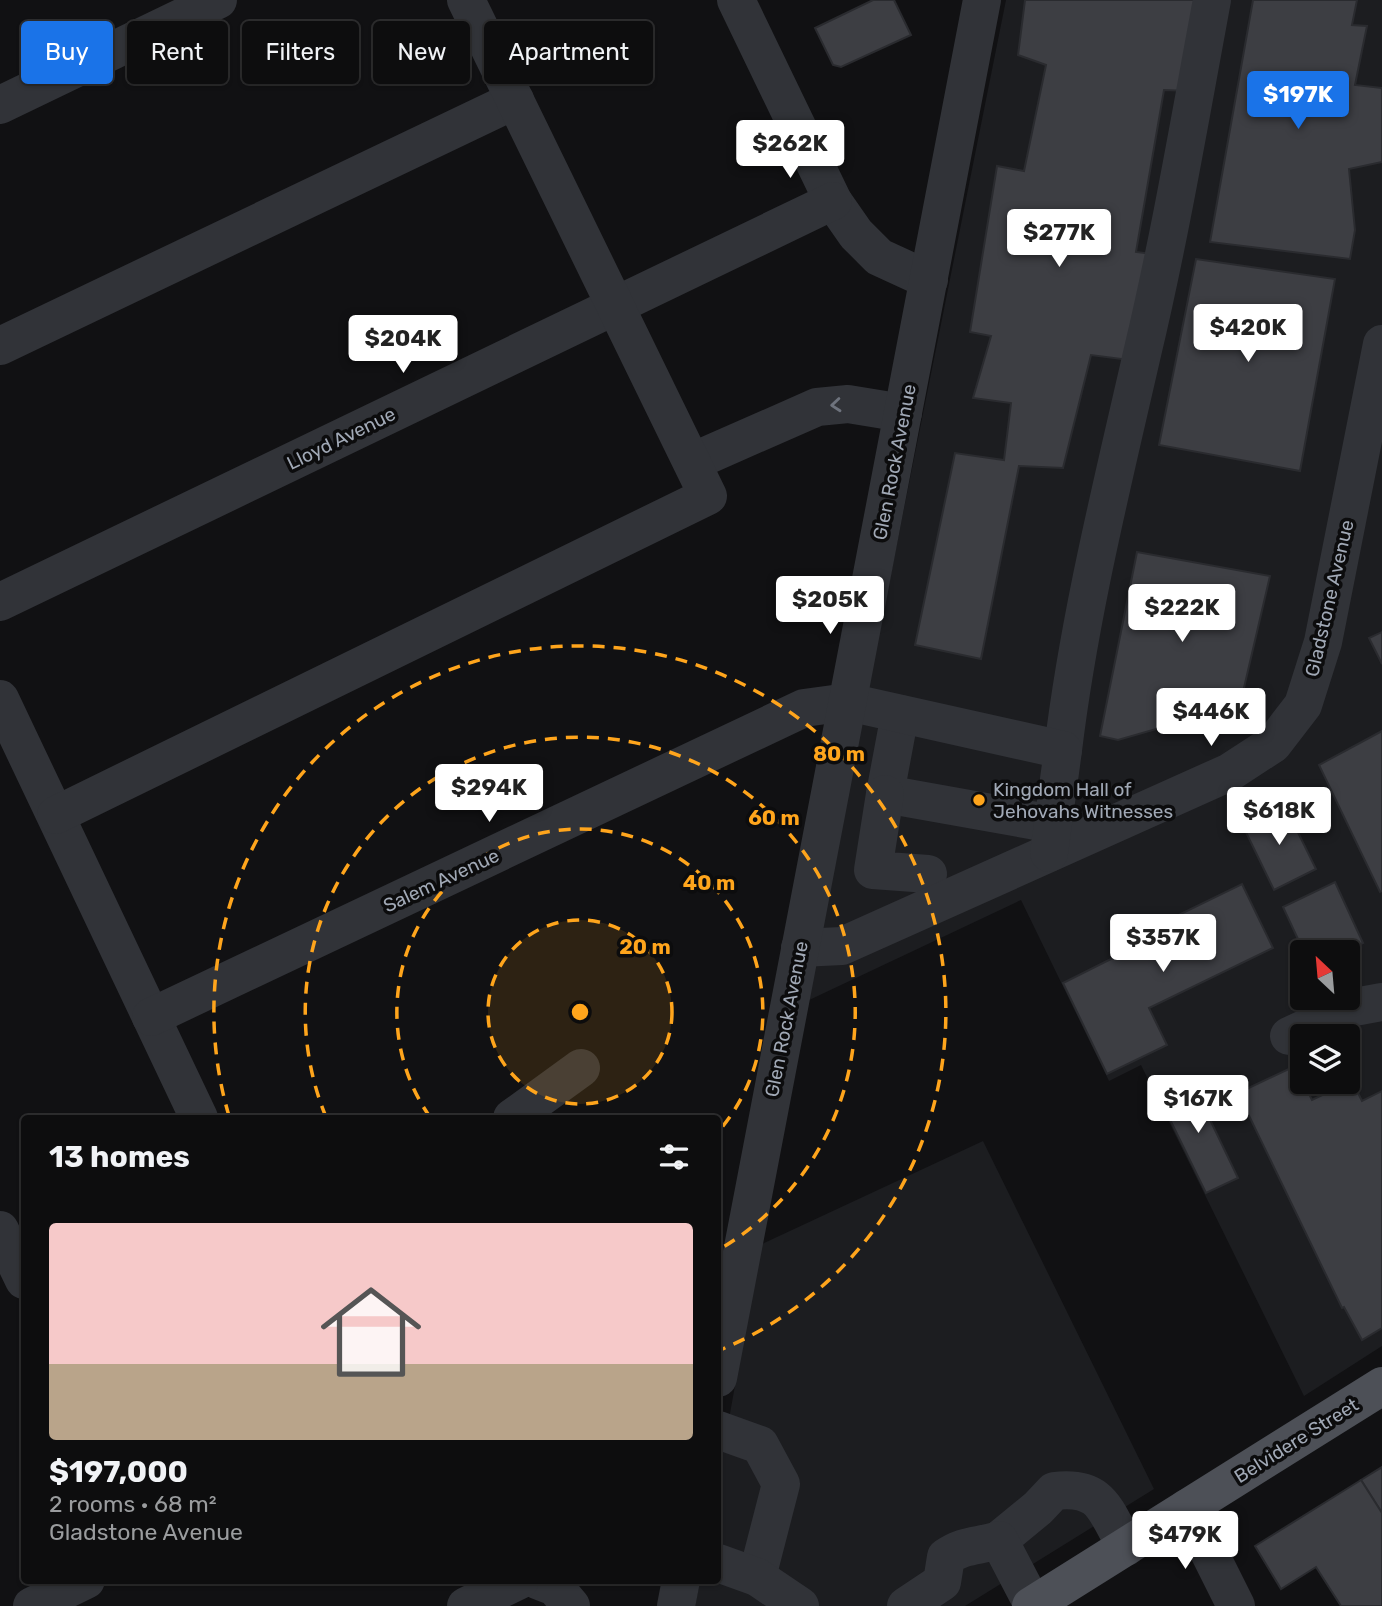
<!DOCTYPE html>
<html lang="en">
<head>
<meta charset="utf-8">
<style>
	:root { --surface:#0d0d0e; --page:#1b1b1c; --text:#f1f3f6; --muted:#9a9c9e; --line:#2d2d2e; --accent:#1a73e8 }
	body { margin:0; font-family:Rubik,sans-serif; background:var(--page); color:var(--text); height:100vh; display:flex; flex-direction:column; font-size:26px; white-space:nowrap }
	* { box-sizing:border-box; margin:0 }
	p { font-size:23px; color:var(--muted) }
	.icon { flex:none; width:38px; height:38px; fill:none; stroke:currentColor; stroke-width:2; stroke-linecap:round; stroke-linejoin:round }
	.map { position:relative; flex:1; overflow:hidden }
	.details { position:absolute; left:21px; top:1115px; width:700px; height:469px; display:flex; flex-direction:column; background:var(--surface); border-radius:7px; box-shadow:0 2px 5px #0004,0 0 0 2px var(--line) }
	.details>* { flex:none }
	.hud { position:absolute; left:21px; top:21px; width:700px; height:63px; display:flex; gap:14px }
	.needle { width:46px; rotate:334deg }
	.fabs { position:absolute; left:1290px; top:940px; display:grid; gap:14px }
	.fabs a { display:grid; place-items:center; width:70px; height:70px; border-radius:7px; background:var(--surface); box-shadow:0 2px 5px #0004,0 0 0 2px var(--line); font-size:35px }
	.price { position:absolute; translate:-50% -60px; padding:0 16px; border-radius:7px; background:#fff; color:#222; font-size:23px; line-height:46px; filter:drop-shadow(0 2px 4px #0008) }
	.price::after { content:''; position:absolute; left:50%; top:42px; width:21px; height:16px; margin-left:-10px; background:inherit; clip-path:polygon(0 0,100% 0,50% 100%) }
	.price.current { background:var(--accent); color:#fff }
	ul { padding:0; list-style:none }
	li { display:grid; align-content:center; gap:14px; height:371px; padding:0 28px }
	li+li { border-top:2px solid var(--line) }
	li span { display:grid; place-items:center; height:217px; border-radius:7px; color:#555 }
	li>.icon { margin-inline-start:auto }
	span .icon { width:126px; height:126px; fill:#fffc; stroke-width:1 }
	li b { font-size:30px }
	h2 { display:flex; justify-content:space-between; align-items:center; height:84px; padding:0 28px; font-size:30px }
	.pill { padding:0 24px; border-radius:7px; background:var(--surface); box-shadow:0 2px 5px #0004,0 0 0 2px var(--line); font-size:24px; line-height:63px }
	.pill.current { background:var(--accent); color:#fff }
	.map>svg:first-child { display:block }
	.built { fill:#1c1d20; fill-rule:evenodd }
	.building { fill:#3d3e43; stroke:#2a2b2f; stroke-width:2 }
	.lines { fill:none; stroke-linecap:round; stroke-linejoin:round }
	.minor { stroke:#313338; stroke-width:38 }
	.major { stroke:#4d5057; stroke-width:38 }
	.oneway { stroke:#6e737d }
	.ring { fill:none; stroke:#ffa51c; stroke-width:3.5; stroke-dasharray:12 9 }
	.poi-dot { fill:#ffa51c; stroke:#0c0c0d; stroke-width:2.5 }
	.labels { text-anchor:middle; stroke-width:7; stroke-linejoin:round; paint-order:stroke }
	.street-label { font-size:19px; fill:#a0a8b5; stroke:#0c0c0d }
	.poi-label { font-size:19px; fill:#a0a8b5; stroke:#0c0c0d; text-anchor:start }
	.centre { fill:#ffa51c; stroke:#0c0c0d; stroke-width:3.5 }
	.ring-label { font-size:21px; text-anchor:middle; font-weight:bold; fill:#ffa51c; stroke:#0c0c0d; stroke-width:7; stroke-linejoin:round; paint-order:stroke }
</style>
</head>
<body>
<div class="map">
<svg width="1382" height="1606" viewBox="0 0 1382 1606">
	<rect width="100%" height="100%" fill="#111113"/>
	<g class="built">
		<path d="M 1006,0 L 1382,0 L 1382,1346 L 1304,1396 L 1141,1065 L 1109,1081 L 1021,900 L 805,1002 ZM 1302,952 L 1348,952 L 1348,998 L 1302,998 ZM 1302,1036 L 1348,1036 L 1348,1082 L 1302,1082 Z"/>
		<polygon points="983,1141 1154,1489 965,1606 695,1606 700,1580 718,1580 718,1481 760,1245"/>
	</g>
	<g class="building">
		<polygon points="873,0 894,0 911,35 841,67 833,65 815,28"/>
		<polygon points="1025,0 1208,0 1190,91 1164,90 1136,252 1161,255 1137,361 1091,355 1063,468 1019,466 981,659 915,645 955,453 1004,460 1011,403 973,398 991,336 970,332 997,166 1024,171 1046,65 1018,55"/>
		<polygon points="1253,0 1357,0 1352,25 1367,26 1355,85 1382,88 1382,162 1349,169 1355,230 1350,259 1210,242"/>
		<polygon points="1196,259 1335,279 1300,471 1159,445"/>
		<polygon points="1137,552 1270,576 1240,705 1118,740 1100,736"/>
		<polygon points="1382,632 1382,664 1369,638"/>
		<polygon points="1382,731 1382,891 1380,892 1319,765"/>
		<polygon points="1284,804 1316,869 1274,890 1242,824"/>
		<polygon points="1335,882 1363,943 1343,952 1304,952 1283,907"/>
		<polygon points="1242,884 1273,948 1149,1008 1167,1045 1107,1074 1063,983 1121,954 1117,945"/>
		<polygon points="1295,1066 1312,1100 1352,1081 1362,1101 1382,1091 1382,1328 1362,1340 1344,1307 1342,1308 1238,1093"/>
		<polygon points="1190,1078 1238,1178 1206,1193 1157,1093"/>
		<polygon points="1382,1467 1382,1513 1361,1480"/>
		<polygon points="1361,1480 1382,1513 1382,1606 1341,1606 1316,1567 1281,1589 1255,1546"/>
	</g>
	<g class="lines">
		<g class="minor">
			<polyline points="736,0 833,201 856,234 879,257 929,280"/>
			<polyline points="0,105 218,0"/>
			<polyline points="0,346 515,100"/>
			<polyline points="692,462 817,407 848,404 903,413"/>
			<polyline points="0,602 833,201"/>
			<polyline points="0,699 199,1118"/>
			<polyline points="900,714 885,794 1053,824"/>
			<path d="M 1063,750 C 1079,617 1112,485 1142,354 C 1170,237 1190,118 1212,0"/>
			<polyline points="885,794 873,870 928,874"/>
			<polyline points="56,815 708,496 466,0"/>
			<polyline points="800,948 842,946 1230,772 1273,744 1303,705 1323,642 1382,344"/>
			<polyline points="151,1017 804,708 848,702 1063,750 1049,853"/>
			<polyline points="1289,1036 1349,1008 1382,1002"/>
			<polyline points="512,1118 581,1068"/>
			<polyline points="0,1230 24,1280"/>
			<polyline points="718,1378 982,0"/>
			<polyline points="718,1430 760,1445 781,1484 757,1577"/>
			<polyline points="1187,1508 1236,1606"/>
			<path d="M 999,1540 L 1038,1508 L 1054,1491 C 1102,1485 1105,1510 1126,1547"/>
			<polyline points="718,1563 757,1577 800,1606"/>
			<polyline points="537,1580 555,1587 571,1606"/>
			<polyline points="32,1606 86,1580"/>
			<polyline points="466,1606 520,1580"/>
			<polyline points="676,1606 681,1580"/>
			<path d="M 906,1606 L 942,1582 L 946,1557 C 965,1544 977,1547 999,1540 L 1033,1605"/>
		</g>
		<polyline class="major" points="1031,1606 1382,1386"/>
	</g>
	<defs><path id="oneway-chevron" d="M-2-3.5L2.5 0L-2 3.5" fill="none" stroke-width="1.6" stroke-linecap="round" stroke-linejoin="round" transform="scale(1.75)"/></defs>
	<use class="oneway" href="#oneway-chevron" transform="translate(836 405) rotate(175)"/>
	<circle cx="580" cy="1012" r="92" fill="#ffa51c" fill-opacity=".12"/>
	<g class="ring">
		<circle cx="580" cy="1012" r="92"/>
		<path d="M430 1117A183 183 0 1 1 718 1132"/>
		<path d="M326 1117A275 275 0 1 1 720 1249"/>
		<path d="M229 1116A366 366 0 1 1 720 1350"/>
	</g>
	<circle class="poi-dot" cx="979" cy="800" r="7"/>
	<g class="labels">
		<g class="street-label">
			<text transform="translate(341 438) rotate(-26)" y="7">Lloyd Avenue</text>
			<text transform="translate(894 462) rotate(-79)" y="7">Glen Rock Avenue</text>
			<text transform="translate(1329 598) rotate(-77)" y="7">Gladstone Avenue</text>
			<text transform="translate(441 880) rotate(-25)" y="7">Salem Avenue</text>
			<text transform="translate(786 1019) rotate(-79)" y="7">Glen Rock Avenue</text>
			<text transform="translate(1296 1440) rotate(-32)" y="7">Belvidere Street</text>
		</g>
		<g class="poi-label">
			<text x="993" y="796">Kingdom Hall of<tspan x="993" dy="22">Jehovahs Witnesses</tspan></text>
		</g>
	</g>
	<circle cx="580" cy="1012" r="10" class="centre"/>
	<g class="ring-label">
		<text x="839" y="761">80 m</text>
		<text x="774" y="825">60 m</text>
		<text x="709" y="890">40 m</text>
		<text x="645" y="954">20 m</text>
	</g>
</svg>
<div class="fabs">
<a><svg class="needle" viewBox="-14 -14 28 28"><path d="M0-13l5 13h-10z" fill="#e53935"/><path d="M0 13l5-13h-10z" fill="#9a9c9e"/></svg></a>
<a><svg class="icon" aria-label="layers" viewBox="0 0 24 24"><path d="M12 4l9 5-9 5-9-5zM3 14l9 5 9-5"/></svg></a>
</div>
<b class="price current" style="left:1298px;top:131px">$197K</b>
<b class="price" style="left:790px;top:180px">$262K</b>
<b class="price" style="left:1059px;top:269px">$277K</b>
<b class="price" style="left:1248px;top:364px">$420K</b>
<b class="price" style="left:403px;top:375px">$204K</b>
<b class="price" style="left:830px;top:636px">$205K</b>
<b class="price" style="left:1182px;top:644px">$222K</b>
<b class="price" style="left:1211px;top:748px">$446K</b>
<b class="price" style="left:489px;top:824px">$294K</b>
<b class="price" style="left:1279px;top:847px">$618K</b>
<b class="price" style="left:1163px;top:974px">$357K</b>
<b class="price" style="left:1198px;top:1135px">$167K</b>
<b class="price" style="left:1185px;top:1571px">$479K</b>
<div class="hud">
<a class="pill current">Buy</a>
<a class="pill">Rent</a>
<a class="pill">Filters</a>
<a class="pill">New</a>
<a class="pill">Apartment</a>
</div>
<section class="details">
<h2>13 homes<svg class="icon" aria-label="filters" viewBox="0 0 24 24"><path d="M4 7h16M4 17h16"/><circle cx="9" cy="7" r="2"/><circle cx="15" cy="17" r="2"/></svg></h2>
<ul>
<li><span style="background:linear-gradient(#f6c9c9 65%,#b9a48a 0)"><svg class="icon" aria-label="home" viewBox="0 0 24 24"><path d="M3 11l9-7 9 7M6 9v11h12V9"/></svg></span><div><b>$197,000</b><p>2 rooms · 68 m²</p><p>Gladstone Avenue</p></div></li>
</ul>
</section>
</div>
</body>
</html>
